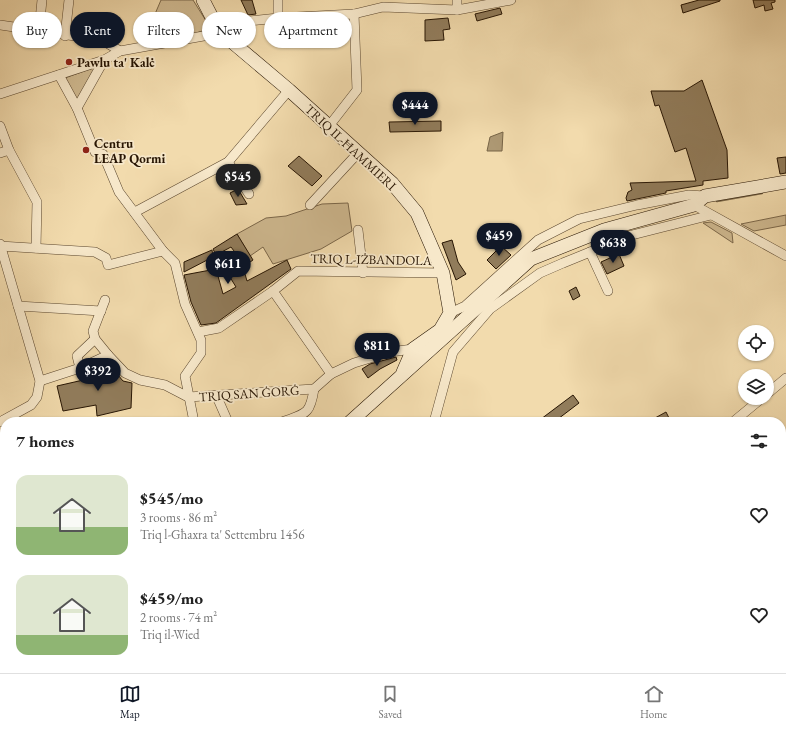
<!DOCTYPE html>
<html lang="en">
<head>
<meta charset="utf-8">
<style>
	:root { --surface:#fff; --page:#f2f2f2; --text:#222; --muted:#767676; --line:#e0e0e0; --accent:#111827 }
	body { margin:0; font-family:"EB Garamond",serif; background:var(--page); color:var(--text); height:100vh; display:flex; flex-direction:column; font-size:15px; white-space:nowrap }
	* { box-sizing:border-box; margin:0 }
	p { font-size:13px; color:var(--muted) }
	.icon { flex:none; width:22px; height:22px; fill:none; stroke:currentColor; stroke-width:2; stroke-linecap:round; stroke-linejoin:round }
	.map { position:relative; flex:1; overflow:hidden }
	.details { position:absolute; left:0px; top:417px; width:786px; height:256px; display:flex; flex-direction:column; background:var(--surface); border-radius:16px 16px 0 0; box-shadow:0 1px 3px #0004 }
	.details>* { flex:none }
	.guide { position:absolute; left:12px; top:12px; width:400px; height:36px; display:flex; gap:8px }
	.fabs { position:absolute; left:738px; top:325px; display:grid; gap:8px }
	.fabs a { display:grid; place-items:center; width:36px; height:36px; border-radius:50%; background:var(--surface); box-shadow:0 1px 3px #0004; font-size:20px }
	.price { position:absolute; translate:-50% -34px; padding:0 9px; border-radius:14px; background:var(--accent); color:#fff; font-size:13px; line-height:26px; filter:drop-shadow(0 1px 2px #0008) }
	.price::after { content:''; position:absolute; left:50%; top:24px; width:12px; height:9px; margin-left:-6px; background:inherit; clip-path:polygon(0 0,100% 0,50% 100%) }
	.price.on { background:#222; color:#fff }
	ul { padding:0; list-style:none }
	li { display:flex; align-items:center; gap:12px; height:100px; padding:0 16px }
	li span { display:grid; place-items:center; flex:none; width:112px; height:80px; border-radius:12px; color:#555 }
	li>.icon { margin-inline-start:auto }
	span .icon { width:48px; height:48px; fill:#fffc; stroke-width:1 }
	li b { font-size:17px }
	h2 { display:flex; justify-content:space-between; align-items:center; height:48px; padding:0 16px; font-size:17px }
	.tag { padding:0 14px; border-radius:18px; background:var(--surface); box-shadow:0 1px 3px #0004; font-size:14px; line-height:36px }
	.tag.on { background:var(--accent); color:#fff }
	.menu { display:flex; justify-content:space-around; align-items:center; height:56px; border-top:1px solid var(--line); background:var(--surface); font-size:11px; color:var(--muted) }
	.menu a { display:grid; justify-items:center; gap:2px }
	.menu .on { color:var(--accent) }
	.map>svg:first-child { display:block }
	.green { fill:#cfb990; stroke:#7b674a }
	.water { fill:#ad9873; stroke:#776446 }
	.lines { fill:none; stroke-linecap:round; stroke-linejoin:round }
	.stream { stroke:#776446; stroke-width:2.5 }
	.building { fill:#917c5b; stroke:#271503 }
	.street-casing { stroke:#5a462e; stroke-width:10 }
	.secondary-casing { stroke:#271503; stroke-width:14 }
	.street { stroke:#f7e8ca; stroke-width:9 }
	.secondary { stroke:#f7e8ca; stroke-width:13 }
	.poi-dot { fill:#8f2418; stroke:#f7e8ca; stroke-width:1.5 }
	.labels { text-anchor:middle; stroke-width:3.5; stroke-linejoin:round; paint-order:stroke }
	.poi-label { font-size:13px; font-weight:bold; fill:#271503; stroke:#f7e8ca; text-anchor:start }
	.street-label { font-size:13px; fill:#271503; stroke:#f7e8ca }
</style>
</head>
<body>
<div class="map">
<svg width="786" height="673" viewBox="0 0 786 673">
	<rect width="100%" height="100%" fill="#f2dbad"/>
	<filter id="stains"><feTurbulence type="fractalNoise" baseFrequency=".005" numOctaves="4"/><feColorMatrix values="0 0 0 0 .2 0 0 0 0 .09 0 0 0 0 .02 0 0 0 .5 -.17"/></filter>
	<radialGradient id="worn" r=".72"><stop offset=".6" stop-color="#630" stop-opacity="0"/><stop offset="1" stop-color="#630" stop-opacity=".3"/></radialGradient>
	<g class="green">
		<polygon points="161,0 193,0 208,24 208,29 188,36 143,42"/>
		<polygon points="98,66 77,101 65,78"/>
		<polygon points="348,203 352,231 321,249 273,264 263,247 250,256 237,234 266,218 286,216 322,204"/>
		<polygon points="786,215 786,225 754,231 741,224"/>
		<polygon points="711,222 732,233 733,243 703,223"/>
	</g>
	<polygon class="water" points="503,132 502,151 487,151 490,137"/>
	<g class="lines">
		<polyline class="stream" points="717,201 762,193"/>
	</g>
	<g class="building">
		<polygon points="241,0 252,0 256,14 248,15"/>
		<polygon points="699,0 720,0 720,1 683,13 681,5"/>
		<polygon points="753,0 775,0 775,2 771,3 773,9 765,11 764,5 755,8"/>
		<polygon points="500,8 502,14 477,21 475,14"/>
		<polygon points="448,18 450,29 443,30 444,40 425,41 425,20"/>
		<polygon points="702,80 727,150 728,178 703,181 703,185 666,191 666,193 627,201 626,198 628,192 632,190 630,183 696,181 686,148 675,152 659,105 655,106 651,91 684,91"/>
		<polygon points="441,121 441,131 390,132 389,122"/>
		<polygon points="299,156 322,176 312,186 288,166"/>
		<polygon points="786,157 786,173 780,174 777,158"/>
		<polygon points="238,189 247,204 236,205 230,193"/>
		<polygon points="237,234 253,260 243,267 247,281 287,260 291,269 216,323 201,325 191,302 184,275 216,269 223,294 236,287 225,269 240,259 231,247 216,255 213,249"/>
		<polygon points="452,240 458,262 466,274 456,280 442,243"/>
		<polygon points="501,246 511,255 496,269 487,260"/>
		<polygon points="212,250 213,257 184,272 184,262"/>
		<polygon points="619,254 624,266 607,274 601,262"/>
		<polygon points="576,287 580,296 573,300 569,291"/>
		<polygon points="396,357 397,360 380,369 368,378 362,369 370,364"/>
		<polygon points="107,363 112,368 114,374 118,375 123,381 132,383 131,408 97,416 96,405 63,411 57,386 92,378 90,370"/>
		<polygon points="573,395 579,403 554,422 537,422"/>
		<polygon points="666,412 671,422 658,422 655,418"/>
	</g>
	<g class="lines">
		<defs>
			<g id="street">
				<polyline points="457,10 457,0"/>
				<polyline points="278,18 278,0"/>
				<polyline points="0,25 102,40 120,51"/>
				<polyline points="39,30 42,0"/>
				<polyline points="65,36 69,0"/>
				<polyline points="59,75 77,108 95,152 103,154 119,192 163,251 175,263 185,304 201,340 201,353 185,376 194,422"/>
				<polyline points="0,94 104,60 120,51 209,35 240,22 278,18 354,14 383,7 457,10 511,0"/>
				<polyline points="77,108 104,60"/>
				<polyline points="0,126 9,150 0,153"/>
				<polyline points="329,126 357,90 354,14"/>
				<polyline points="9,150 37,202 36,248"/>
				<polyline points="228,162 249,194"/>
				<polyline points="310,205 358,153"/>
				<polyline points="694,205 786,256"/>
				<polyline points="135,212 228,162 289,90"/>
				<polyline points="358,230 363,273"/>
				<polyline points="0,244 40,381 37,397 31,405 0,422"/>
				<polyline points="0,246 95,252 106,258 108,265 163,251"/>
				<polyline points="590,252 608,291"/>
				<polyline points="273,291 331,374"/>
				<polyline points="105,300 93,331 95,339 108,355 125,373 140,380 165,385 188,397 314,389 331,374 354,363 390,352 413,349"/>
				<polyline points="18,306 101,311"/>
				<polyline points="450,313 465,306 538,240 579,219 637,205 689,195 705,196"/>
				<polyline points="198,332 219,328 273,291 298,271 443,273"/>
				<polyline points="80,368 77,356 95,339"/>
				<polyline points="40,381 80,368 108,355"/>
				<polyline points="767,394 786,378"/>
				<polyline points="217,397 228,422"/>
				<path d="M 282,422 C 306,413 310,415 314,389"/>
				<polyline points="434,422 453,352 490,309 540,273 563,263 632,235 711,215"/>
				<polyline points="733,422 762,398"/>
				<polyline points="0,452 5,452"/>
				<polyline points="0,647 5,647"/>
				<polyline points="89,668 90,673"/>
				<polyline points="158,668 159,673"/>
				<polyline points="427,668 433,673"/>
				<polyline points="116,673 130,670 130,668"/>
			</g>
			<g id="secondary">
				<polyline points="203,0 219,31 289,90 392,183 417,213 443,273 450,313 440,330 413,349 403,372"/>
				<polyline points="350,422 531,259 604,230 694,205 705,196 786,182"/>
				<polyline points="0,536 5,535"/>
			</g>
		</defs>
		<use href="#street" class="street-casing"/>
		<use href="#secondary" class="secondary-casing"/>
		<use href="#street" class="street"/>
		<use href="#secondary" class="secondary"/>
	</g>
	<g class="poi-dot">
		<circle cx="69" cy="62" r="4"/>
		<circle cx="86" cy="150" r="4"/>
	</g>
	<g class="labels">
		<g class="poi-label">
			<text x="77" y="67">Pawlu ta' Kalċ</text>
			<text x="94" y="148">Centru<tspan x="94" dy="15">LEAP Qormi</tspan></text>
		</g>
		<g class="street-label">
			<text transform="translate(351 147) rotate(43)" y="5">TRIQ IL-ĦAMMIERI</text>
			<text transform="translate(371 259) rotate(1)" y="5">TRIQ L-IŻBANDOLA</text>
			<text transform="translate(249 393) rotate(-4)" y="5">TRIQ SAN ĠORĠ</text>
		</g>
	</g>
	<rect width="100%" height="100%" filter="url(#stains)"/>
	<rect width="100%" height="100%" fill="url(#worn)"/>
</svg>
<div class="fabs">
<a><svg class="icon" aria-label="locate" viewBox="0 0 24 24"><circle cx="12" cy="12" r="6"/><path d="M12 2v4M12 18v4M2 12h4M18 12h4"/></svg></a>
<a><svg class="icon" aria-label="layers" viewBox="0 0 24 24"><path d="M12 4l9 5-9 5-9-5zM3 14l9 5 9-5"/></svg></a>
</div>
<b class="price" style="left:415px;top:126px">$444</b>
<b class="price on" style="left:238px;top:198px">$545</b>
<b class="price" style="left:499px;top:257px">$459</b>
<b class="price" style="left:613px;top:264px">$638</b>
<b class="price" style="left:228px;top:285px">$611</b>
<b class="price" style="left:377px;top:367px">$811</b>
<b class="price" style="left:98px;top:392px">$392</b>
<div class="guide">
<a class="tag">Buy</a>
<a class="tag on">Rent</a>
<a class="tag">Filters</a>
<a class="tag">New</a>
<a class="tag">Apartment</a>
</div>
<section class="details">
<h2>7 homes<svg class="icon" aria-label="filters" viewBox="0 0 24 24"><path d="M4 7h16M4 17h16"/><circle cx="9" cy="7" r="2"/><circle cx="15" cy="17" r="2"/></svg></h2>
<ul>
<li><span style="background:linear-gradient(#dfe7d0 65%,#8fb573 0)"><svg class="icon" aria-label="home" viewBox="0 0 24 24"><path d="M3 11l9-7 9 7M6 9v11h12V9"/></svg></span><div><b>$545/mo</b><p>3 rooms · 86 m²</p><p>Triq l-Għaxra ta' Settembru 1456</p></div><svg class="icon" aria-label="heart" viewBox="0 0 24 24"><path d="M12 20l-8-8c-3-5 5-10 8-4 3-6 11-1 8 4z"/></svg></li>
<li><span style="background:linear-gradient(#dfe7d0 75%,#8fb573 0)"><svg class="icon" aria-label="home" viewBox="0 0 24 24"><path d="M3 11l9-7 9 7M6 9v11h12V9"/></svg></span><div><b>$459/mo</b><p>2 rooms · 74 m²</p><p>Triq il-Wied</p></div><svg class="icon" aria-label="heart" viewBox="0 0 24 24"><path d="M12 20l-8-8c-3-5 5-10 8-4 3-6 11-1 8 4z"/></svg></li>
</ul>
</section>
</div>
<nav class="menu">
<a class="on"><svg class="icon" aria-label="map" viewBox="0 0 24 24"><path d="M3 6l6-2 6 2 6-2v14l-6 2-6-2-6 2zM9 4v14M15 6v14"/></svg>Map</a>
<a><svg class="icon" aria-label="saved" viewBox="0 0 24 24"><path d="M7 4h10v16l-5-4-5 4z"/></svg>Saved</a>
<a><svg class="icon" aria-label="home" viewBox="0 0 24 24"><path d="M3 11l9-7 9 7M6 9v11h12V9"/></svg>Home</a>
</nav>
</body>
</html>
